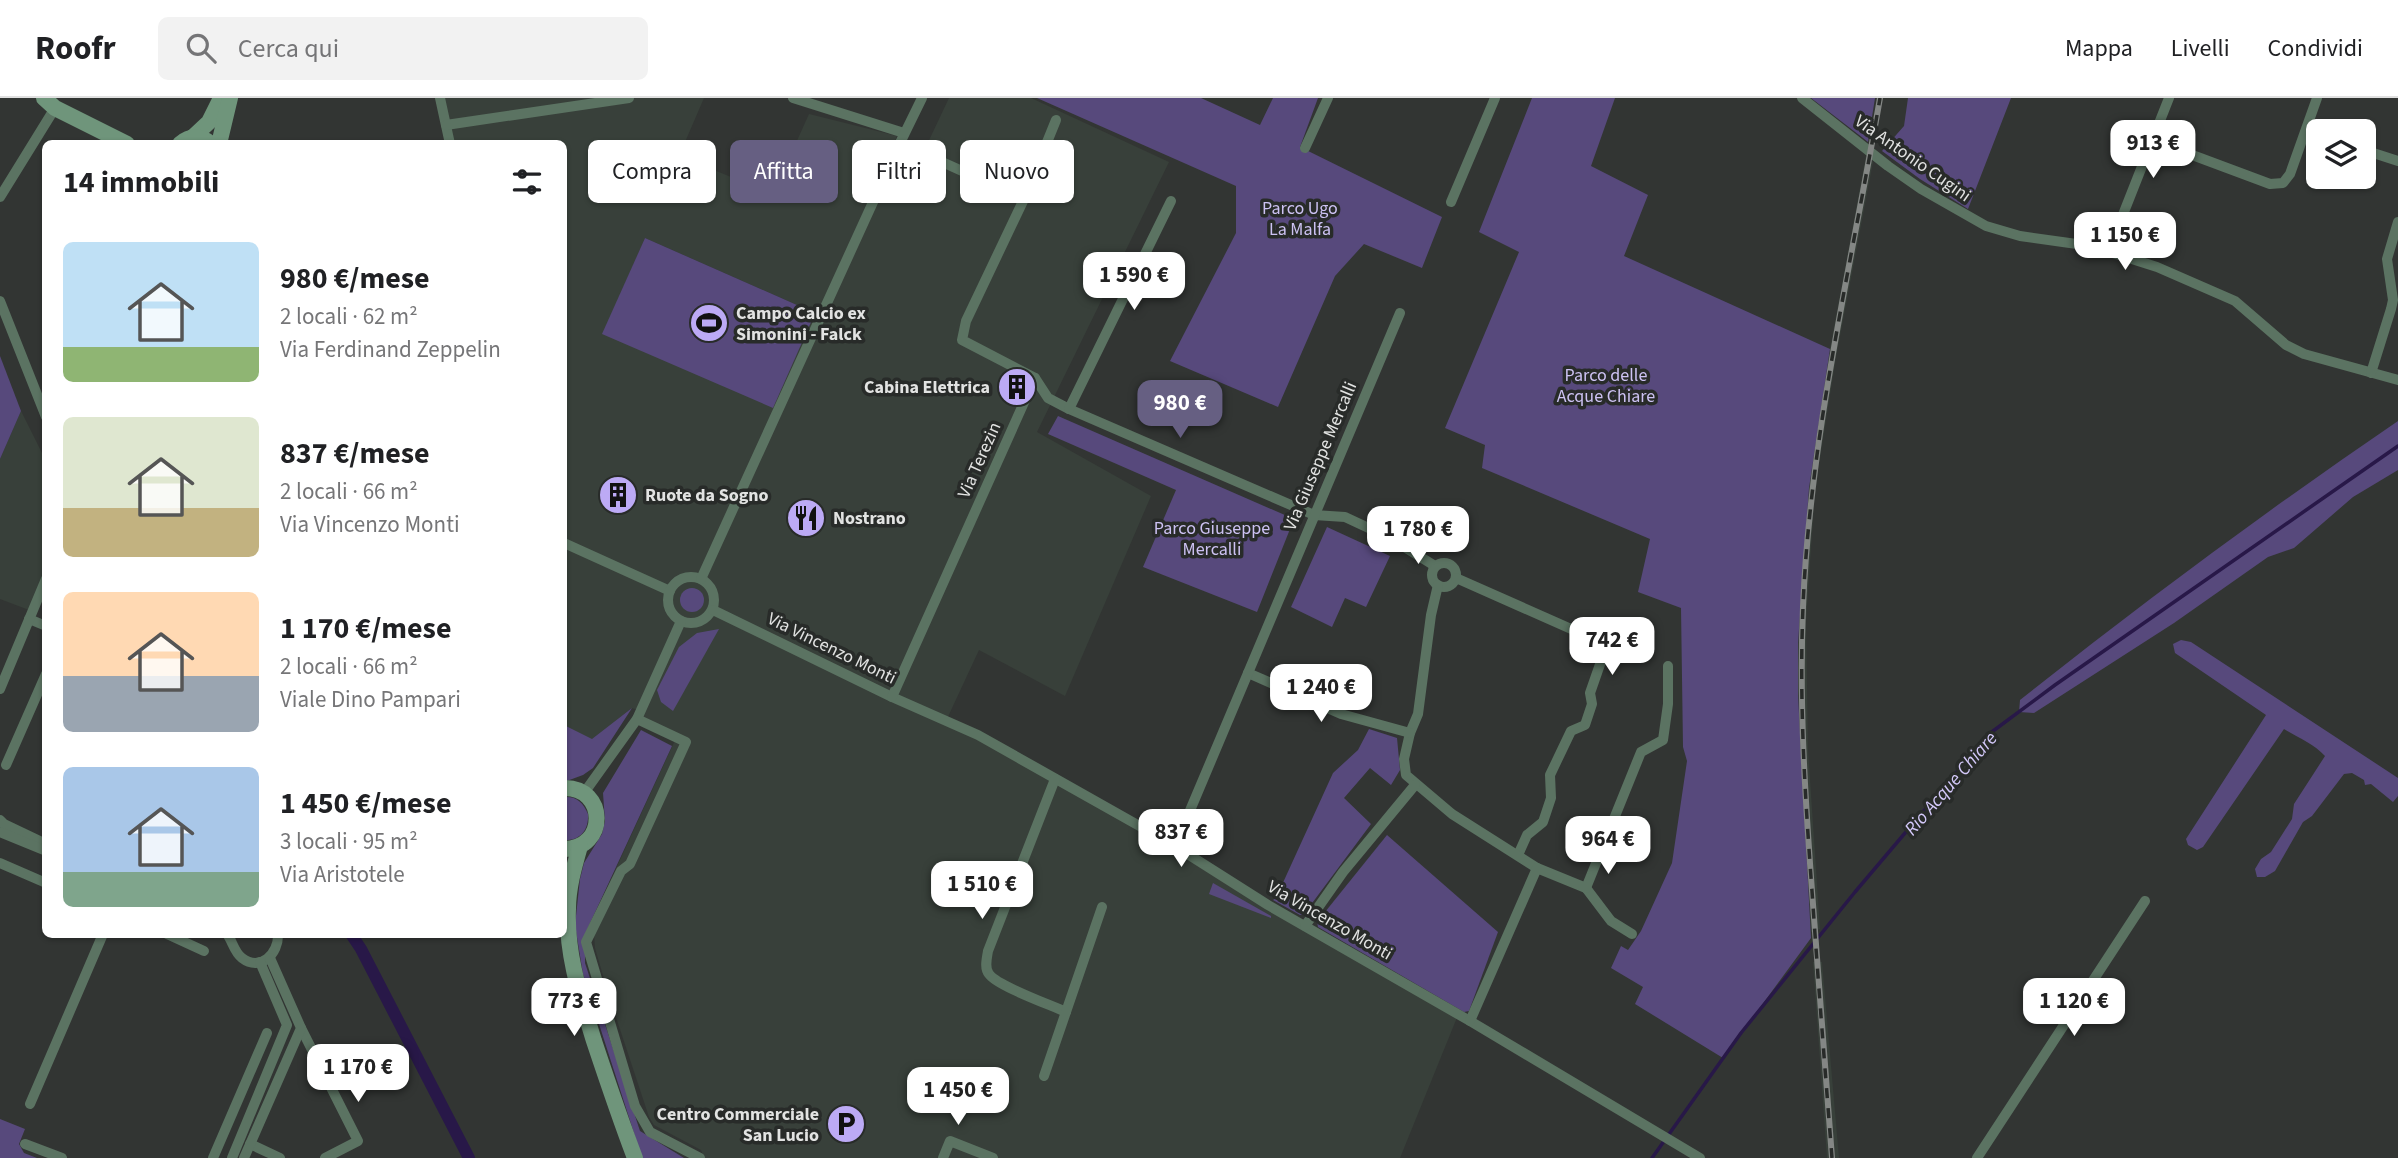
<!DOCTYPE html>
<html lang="it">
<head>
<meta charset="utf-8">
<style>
	:root { --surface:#fff; --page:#f2f2f2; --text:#202124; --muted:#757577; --line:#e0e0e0; --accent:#665f82 }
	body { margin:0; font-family:"Source Sans 3",sans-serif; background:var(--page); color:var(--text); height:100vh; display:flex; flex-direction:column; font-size:26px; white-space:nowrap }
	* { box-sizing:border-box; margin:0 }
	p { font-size:23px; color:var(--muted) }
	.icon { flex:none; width:38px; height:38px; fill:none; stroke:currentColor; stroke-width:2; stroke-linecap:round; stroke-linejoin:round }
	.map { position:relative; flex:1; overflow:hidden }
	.drawer { position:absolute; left:42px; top:42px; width:525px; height:798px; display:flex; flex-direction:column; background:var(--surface); border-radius:10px; box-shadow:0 2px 5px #0004 }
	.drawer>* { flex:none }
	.banner { position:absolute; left:588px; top:42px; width:665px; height:63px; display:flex; gap:14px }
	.fabs { position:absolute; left:2306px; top:21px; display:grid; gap:14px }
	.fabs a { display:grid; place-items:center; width:70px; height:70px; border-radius:10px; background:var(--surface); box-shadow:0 2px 5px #0004; font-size:35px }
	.price { position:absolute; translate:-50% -60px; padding:0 16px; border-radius:14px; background:#fff; color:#222; font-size:23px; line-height:46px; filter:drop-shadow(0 2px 4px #0008) }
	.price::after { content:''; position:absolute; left:50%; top:42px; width:21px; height:16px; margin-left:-10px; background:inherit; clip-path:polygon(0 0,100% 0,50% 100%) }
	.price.selected { background:var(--accent); color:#fff }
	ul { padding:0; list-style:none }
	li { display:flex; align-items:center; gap:21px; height:175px; padding:0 21px }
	li span { display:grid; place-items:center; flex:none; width:196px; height:140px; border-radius:10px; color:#555 }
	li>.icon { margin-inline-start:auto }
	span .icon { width:84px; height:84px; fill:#fffc; stroke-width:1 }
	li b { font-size:30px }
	h2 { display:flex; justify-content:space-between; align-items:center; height:84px; padding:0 21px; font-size:30px }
	.chip { padding:0 24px; border-radius:10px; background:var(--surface); box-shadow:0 2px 5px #0004; font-size:24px; line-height:63px }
	.chip.selected { background:var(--accent); color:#fff }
	header { display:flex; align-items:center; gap:42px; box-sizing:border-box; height:98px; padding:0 35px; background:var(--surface); border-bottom:2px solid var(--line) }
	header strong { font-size:33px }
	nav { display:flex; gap:38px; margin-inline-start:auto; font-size:24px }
	.search { width:490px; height:63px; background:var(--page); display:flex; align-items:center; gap:18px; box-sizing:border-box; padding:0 24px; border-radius:10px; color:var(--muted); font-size:26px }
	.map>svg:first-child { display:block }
	.built { fill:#38403a; fill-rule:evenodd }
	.green { fill:#57497c }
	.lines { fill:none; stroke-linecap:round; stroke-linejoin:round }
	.stream { stroke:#281848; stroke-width:3.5 }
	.canal { stroke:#281848; stroke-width:12 }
	.street { stroke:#5b7362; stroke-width:10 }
	.secondary { stroke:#6f957b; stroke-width:16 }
	.rail-casing { stroke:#848785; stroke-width:6 }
	.rail { stroke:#282b29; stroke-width:3.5; stroke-dasharray:10; stroke-linecap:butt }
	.labels { text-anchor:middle; stroke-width:7; stroke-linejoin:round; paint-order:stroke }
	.street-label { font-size:18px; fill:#e2e3e2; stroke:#282b29 }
	.park-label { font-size:18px; fill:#cdc2f3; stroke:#282b29 }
	.poi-label { font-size:18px; font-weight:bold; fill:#e2e3e2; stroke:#282b29; text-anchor:start }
	.water-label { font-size:19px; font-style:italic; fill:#d4c9fa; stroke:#282b29 }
</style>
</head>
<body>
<header>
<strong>Roofr</strong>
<div class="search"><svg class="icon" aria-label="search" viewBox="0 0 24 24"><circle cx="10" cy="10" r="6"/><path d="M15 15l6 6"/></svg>Cerca qui</div>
<nav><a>Mappa</a><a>Livelli</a><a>Condividi</a></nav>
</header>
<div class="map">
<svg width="2398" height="1060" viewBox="0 0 2398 1060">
	<rect width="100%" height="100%" fill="#323533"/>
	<g class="built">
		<path d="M 439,0 L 704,0 L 679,58 L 773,96 L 809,16 L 897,38 L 895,43 L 923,55 L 949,0 L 1031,0 L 1169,64 L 1037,334 L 1151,398 L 1065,598 L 979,552 L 946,623 L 978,637 L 1458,917 L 1400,1060 L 704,1060 L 701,1052 L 654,1027 L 649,1019 L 609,898 L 595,850 L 594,835 L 589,829 L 677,638 L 637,621 L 641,613 L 632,610 L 592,642 L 564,627 L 564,46 L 449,45 ZM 645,140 L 815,215 L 603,236 Z"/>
		<polygon points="1866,58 1873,64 1836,259 1815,391 1806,523 1808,651 1820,831 1811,834 1798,597 1798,545 1809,390 1830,251"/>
		<polygon points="21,313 45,361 45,471 29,512 0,501 0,361"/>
		<polygon points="1813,864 1822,864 1839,1060 1827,1060"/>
	</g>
	<g class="green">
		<polygon points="1037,0 1201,0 1260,27 1273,0 1318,0 1300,49 1442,119 1422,170 1364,146 1335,178 1278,309 1170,263 1236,135 1236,88"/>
		<polygon points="1532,0 1615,0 1591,68 1648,97 1624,158 1830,251 1809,390 1798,545 1798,597 1811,840 1723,960 1635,906 1643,889 1611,870 1621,848 1628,852 1641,833 1672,765 1687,663 1683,649 1681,510 1638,494 1650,441 1482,370 1485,347 1445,330 1519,154 1479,134"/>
		<polygon points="1811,0 1875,0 1868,44 1863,40"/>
		<polygon points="1908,0 2011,0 1968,111 1920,81 1882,53 1904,28"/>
		<polygon points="645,140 815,215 773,310 602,236"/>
		<polygon points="0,258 21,313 0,361"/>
		<polygon points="1058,318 1294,421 1257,514 1143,469 1176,392 1048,336"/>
		<path d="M 2398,323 L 2398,372 L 2353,399 L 2294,450 L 2268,459 L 2174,525 L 2034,615 L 2019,614 L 2020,602 C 2143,504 2269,411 2398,323 Z"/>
		<polygon points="1327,429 1390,458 1366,509 1345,500 1332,529 1291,509"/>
		<circle cx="692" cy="502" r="12"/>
		<polygon points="719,531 673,613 661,604 657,592 679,549 697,535"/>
		<path d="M 2181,542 L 2191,544 L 2398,680 L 2398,698 L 2393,704 L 2371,686 L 2365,687 L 2364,682 L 2352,675 L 2344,676 L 2312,718 L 2303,724 L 2275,773 L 2265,779 L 2257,779 L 2255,771 L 2261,761 L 2271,754 L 2292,721 L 2294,706 L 2325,658 C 2314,646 2299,640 2284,631 L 2203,749 L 2197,752 L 2188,747 L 2186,741 L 2266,617 L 2175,555 L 2173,546 Z"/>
		<polygon points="632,610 593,670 583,677 564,684 564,627 592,641"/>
		<polygon points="1369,631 1397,640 1400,672 1391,687 1370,670 1344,700 1371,726 1304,816 1300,817 1273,802 1276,800 1333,675 1358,652"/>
		<polygon points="641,632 672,648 585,836 585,865 640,1033 684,1060 642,1060 583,876 575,827 580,781 584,765 602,736 605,723 603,695"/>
		<path d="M 564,699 C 576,698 583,704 588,716 C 589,732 580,743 564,742 Z"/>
		<polygon points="1387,737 1498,834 1469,913 1464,914 1318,829 1317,824"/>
		<polygon points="1213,785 1271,818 1271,820 1209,796"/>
		<polygon points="0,1021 25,1031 19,1046 24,1055 37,1060 0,1060"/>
	</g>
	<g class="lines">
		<polyline class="stream" points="1652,1060 1741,935 1855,794 1989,636 2055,587 2398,348"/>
		<polyline class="canal" points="351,836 361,851 469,1060"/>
		<g class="street">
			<polyline points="440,0 450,46"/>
			<polyline points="793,0 904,35"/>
			<polyline points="1802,0 1888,68 1921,91 1986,128 2020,138 2091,148 2157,169 2235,203 2286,247 2304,256 2398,282"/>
			<polyline points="446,27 629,0"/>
			<polyline points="2152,42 2270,86 2283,85 2290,76 2317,0"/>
			<polyline points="1305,50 1328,0"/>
			<polyline points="2364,52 2398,63"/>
			<polyline points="0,99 55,10"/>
			<polyline points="1024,101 1056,22"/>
			<polyline points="1451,104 1495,0"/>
			<polyline points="2109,152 2169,0"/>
			<polyline points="0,203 46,319"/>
			<polyline points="2371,275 2391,211 2393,202 2387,161 2398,124"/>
			<polyline points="1035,280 1048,300 1069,311 1314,417 1345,419 1390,440 1435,468"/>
			<polyline points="1069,311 1171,103"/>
			<polyline points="564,445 670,493"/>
			<circle cx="1444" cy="477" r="12"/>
			<circle cx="691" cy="502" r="23"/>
			<polyline points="1456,480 1596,542 1605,552 1590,595 1592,606 1585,627 1571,633 1550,677 1551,700 1543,724 1527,737 1518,757"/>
			<polyline points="701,481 900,45 922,0"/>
			<polyline points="1438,487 1431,517 1418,616 1410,635 1404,661 1406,677 1452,716 1537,770"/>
			<polyline points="713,512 892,599 978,637 1175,748 1268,807 1470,923 1700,1060"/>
			<polyline points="29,521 46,528"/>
			<polyline points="1248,575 1341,616 1410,635"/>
			<polyline points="0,591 46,481"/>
			<polyline points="892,599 1035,280 962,242 966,223 1024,101 900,45"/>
			<polyline points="637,621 686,644 630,766 621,773 586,844 635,1008 650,1034 700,1060"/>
			<polyline points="6,667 46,576"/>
			<path d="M 1055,681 L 988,853 C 987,860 984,870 989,876 C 997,888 1051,907 1066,914"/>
			<polyline points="584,695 637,621 681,523"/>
			<polyline points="0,722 4,726 46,746"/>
			<polyline points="0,734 46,753"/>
			<polyline points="1175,748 1400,215"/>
			<polyline points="0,765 46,785"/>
			<polyline points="1586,790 1611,823 1632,836"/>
			<polyline points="1305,828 1343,774 1415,687"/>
			<polyline points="167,836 204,853"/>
			<path d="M 227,836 C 233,844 234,854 242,860 C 260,874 279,856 278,836"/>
			<polyline points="1470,923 1537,770 1586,790 1641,654 1663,642 1668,606 1668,568"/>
			<polyline points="301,930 358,1043 325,1060"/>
			<polyline points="1044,978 1102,809"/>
			<polyline points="30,1006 103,836"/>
			<polyline points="25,1046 62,1060"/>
			<polyline points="250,1046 280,1060"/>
			<polyline points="213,1060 267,935"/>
			<polyline points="232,1060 287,927 260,864"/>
			<polyline points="244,1060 301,930 270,860"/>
			<polyline points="943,1060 950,1043 993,1060"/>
			<polyline points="1977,1060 2145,803"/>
		</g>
		<g class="secondary">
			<polyline points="44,0 55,10 127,46"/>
			<polyline points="193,39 209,24 221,0"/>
			<path d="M 180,46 C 190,37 201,37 211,46"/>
			<polyline points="219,46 230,0"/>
			<path d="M 564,690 C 607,689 608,751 564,751"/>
			<path d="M 580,748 C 574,769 568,790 568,811 C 566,857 581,900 594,943 C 607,982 620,1021 635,1060"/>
		</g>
		<defs>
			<path id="rail" d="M 1832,1060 C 1825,971 1818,882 1812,793 C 1805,698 1799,604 1803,509 C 1810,337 1851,169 1880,0"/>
		</defs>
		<use href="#rail" class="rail-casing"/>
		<use href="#rail" class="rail"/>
	</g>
	<defs>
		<symbol id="stadium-disc" viewBox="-11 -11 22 22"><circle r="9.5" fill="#bcaaf5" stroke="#282b29"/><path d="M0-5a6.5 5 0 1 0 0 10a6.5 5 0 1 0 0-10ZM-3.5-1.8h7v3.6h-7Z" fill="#111"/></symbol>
		<symbol id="building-disc" viewBox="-11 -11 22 22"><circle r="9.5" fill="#bcaaf5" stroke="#282b29"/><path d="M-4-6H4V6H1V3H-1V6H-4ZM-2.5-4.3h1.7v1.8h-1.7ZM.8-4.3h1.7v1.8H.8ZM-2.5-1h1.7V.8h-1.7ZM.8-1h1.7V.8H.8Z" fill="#111"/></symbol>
		<symbol id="restaurant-disc" viewBox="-11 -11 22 22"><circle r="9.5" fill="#bcaaf5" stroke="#282b29"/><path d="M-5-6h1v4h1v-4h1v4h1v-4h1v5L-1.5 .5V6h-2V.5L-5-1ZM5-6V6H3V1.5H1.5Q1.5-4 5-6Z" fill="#111"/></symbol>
		<symbol id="parking-disc" viewBox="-11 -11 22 22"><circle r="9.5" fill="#bcaaf5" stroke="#282b29"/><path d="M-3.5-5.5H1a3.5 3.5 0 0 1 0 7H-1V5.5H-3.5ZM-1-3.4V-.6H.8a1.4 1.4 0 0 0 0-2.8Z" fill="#111"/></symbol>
	</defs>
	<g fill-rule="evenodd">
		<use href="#stadium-disc" x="687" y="203" width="44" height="44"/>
		<use href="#building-disc" x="995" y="267" width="44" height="44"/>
		<use href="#building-disc" x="596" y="375" width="44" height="44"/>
		<use href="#restaurant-disc" x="784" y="398" width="44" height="44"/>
		<use href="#parking-disc" x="824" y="1004" width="44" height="44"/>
	</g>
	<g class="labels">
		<g class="street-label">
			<text transform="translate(1913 60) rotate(35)" y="6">Via Antonio Cugini</text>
			<text transform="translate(1320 358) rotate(-67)" y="6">Via Giuseppe Mercalli</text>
			<text transform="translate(979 362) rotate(-66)" y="6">Via Terezin</text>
			<text transform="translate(832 550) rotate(26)" y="6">Via Vincenzo Monti</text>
			<text transform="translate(1330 822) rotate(30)" y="6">Via Vincenzo Monti</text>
		</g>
		<g class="park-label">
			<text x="1300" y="116">Parco Ugo<tspan x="1300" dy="21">La Malfa</tspan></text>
			<text x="1606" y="283">Parco delle<tspan x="1606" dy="21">Acque Chiare</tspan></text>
			<text x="1212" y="436">Parco Giuseppe<tspan x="1212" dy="21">Mercalli</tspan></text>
		</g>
		<g class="poi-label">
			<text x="736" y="221">Campo Calcio ex<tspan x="736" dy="21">Simonini - Falck</tspan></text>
			<text x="990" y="295" text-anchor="end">Cabina Elettrica</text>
			<text x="645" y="403">Ruote da Sogno</text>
			<text x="833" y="426">Nostrano</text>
			<text x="819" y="1022" text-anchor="end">Centro Commerciale<tspan x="819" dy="21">San Lucio</tspan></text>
		</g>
		<g class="water-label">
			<text transform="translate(1950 685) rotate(-49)" y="7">Rio Acque Chiare</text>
		</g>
	</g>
</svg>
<div class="fabs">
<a><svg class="icon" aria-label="layers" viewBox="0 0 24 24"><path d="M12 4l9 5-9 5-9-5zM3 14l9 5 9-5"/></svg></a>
</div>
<b class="price" style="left:2153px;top:82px">913 €</b>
<b class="price" style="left:2125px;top:174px">1 150 €</b>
<b class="price" style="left:1134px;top:214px">1 590 €</b>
<b class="price selected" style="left:1180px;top:342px">980 €</b>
<b class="price" style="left:1418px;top:468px">1 780 €</b>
<b class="price" style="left:1612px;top:579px">742 €</b>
<b class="price" style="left:1321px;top:626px">1 240 €</b>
<b class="price" style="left:1181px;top:771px">837 €</b>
<b class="price" style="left:1608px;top:778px">964 €</b>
<b class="price" style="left:982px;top:823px">1 510 €</b>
<b class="price" style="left:574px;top:940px">773 €</b>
<b class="price" style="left:2074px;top:940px">1 120 €</b>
<b class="price" style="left:358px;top:1006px">1 170 €</b>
<b class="price" style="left:958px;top:1029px">1 450 €</b>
<div class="banner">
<a class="chip">Compra</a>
<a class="chip selected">Affitta</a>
<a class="chip">Filtri</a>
<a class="chip">Nuovo</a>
</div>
<section class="drawer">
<h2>14 immobili<svg class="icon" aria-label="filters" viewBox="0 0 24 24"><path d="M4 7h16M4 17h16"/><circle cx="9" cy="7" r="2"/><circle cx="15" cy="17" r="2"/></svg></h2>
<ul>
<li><span style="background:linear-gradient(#bfe0f5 75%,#8fb573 0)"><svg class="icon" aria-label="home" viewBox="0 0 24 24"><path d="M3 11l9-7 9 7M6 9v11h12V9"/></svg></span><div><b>980 €/mese</b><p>2 locali · 62 m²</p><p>Via Ferdinand Zeppelin</p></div></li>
<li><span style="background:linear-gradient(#dfe7d0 65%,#c2b280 0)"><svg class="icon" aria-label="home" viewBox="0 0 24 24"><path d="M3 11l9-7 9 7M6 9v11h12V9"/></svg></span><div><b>837 €/mese</b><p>2 locali · 66 m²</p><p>Via Vincenzo Monti</p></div></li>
<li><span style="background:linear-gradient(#ffd9b3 60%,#9aa5b1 0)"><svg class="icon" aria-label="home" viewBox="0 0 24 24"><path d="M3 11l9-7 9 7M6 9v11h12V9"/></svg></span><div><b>1 170 €/mese</b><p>2 locali · 66 m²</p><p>Viale Dino Pampari</p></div></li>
<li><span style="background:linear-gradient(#a9c7e8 75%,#7fa58c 0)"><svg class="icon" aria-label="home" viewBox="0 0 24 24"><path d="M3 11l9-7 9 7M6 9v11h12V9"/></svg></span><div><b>1 450 €/mese</b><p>3 locali · 95 m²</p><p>Via Aristotele</p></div></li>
</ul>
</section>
</div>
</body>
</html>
